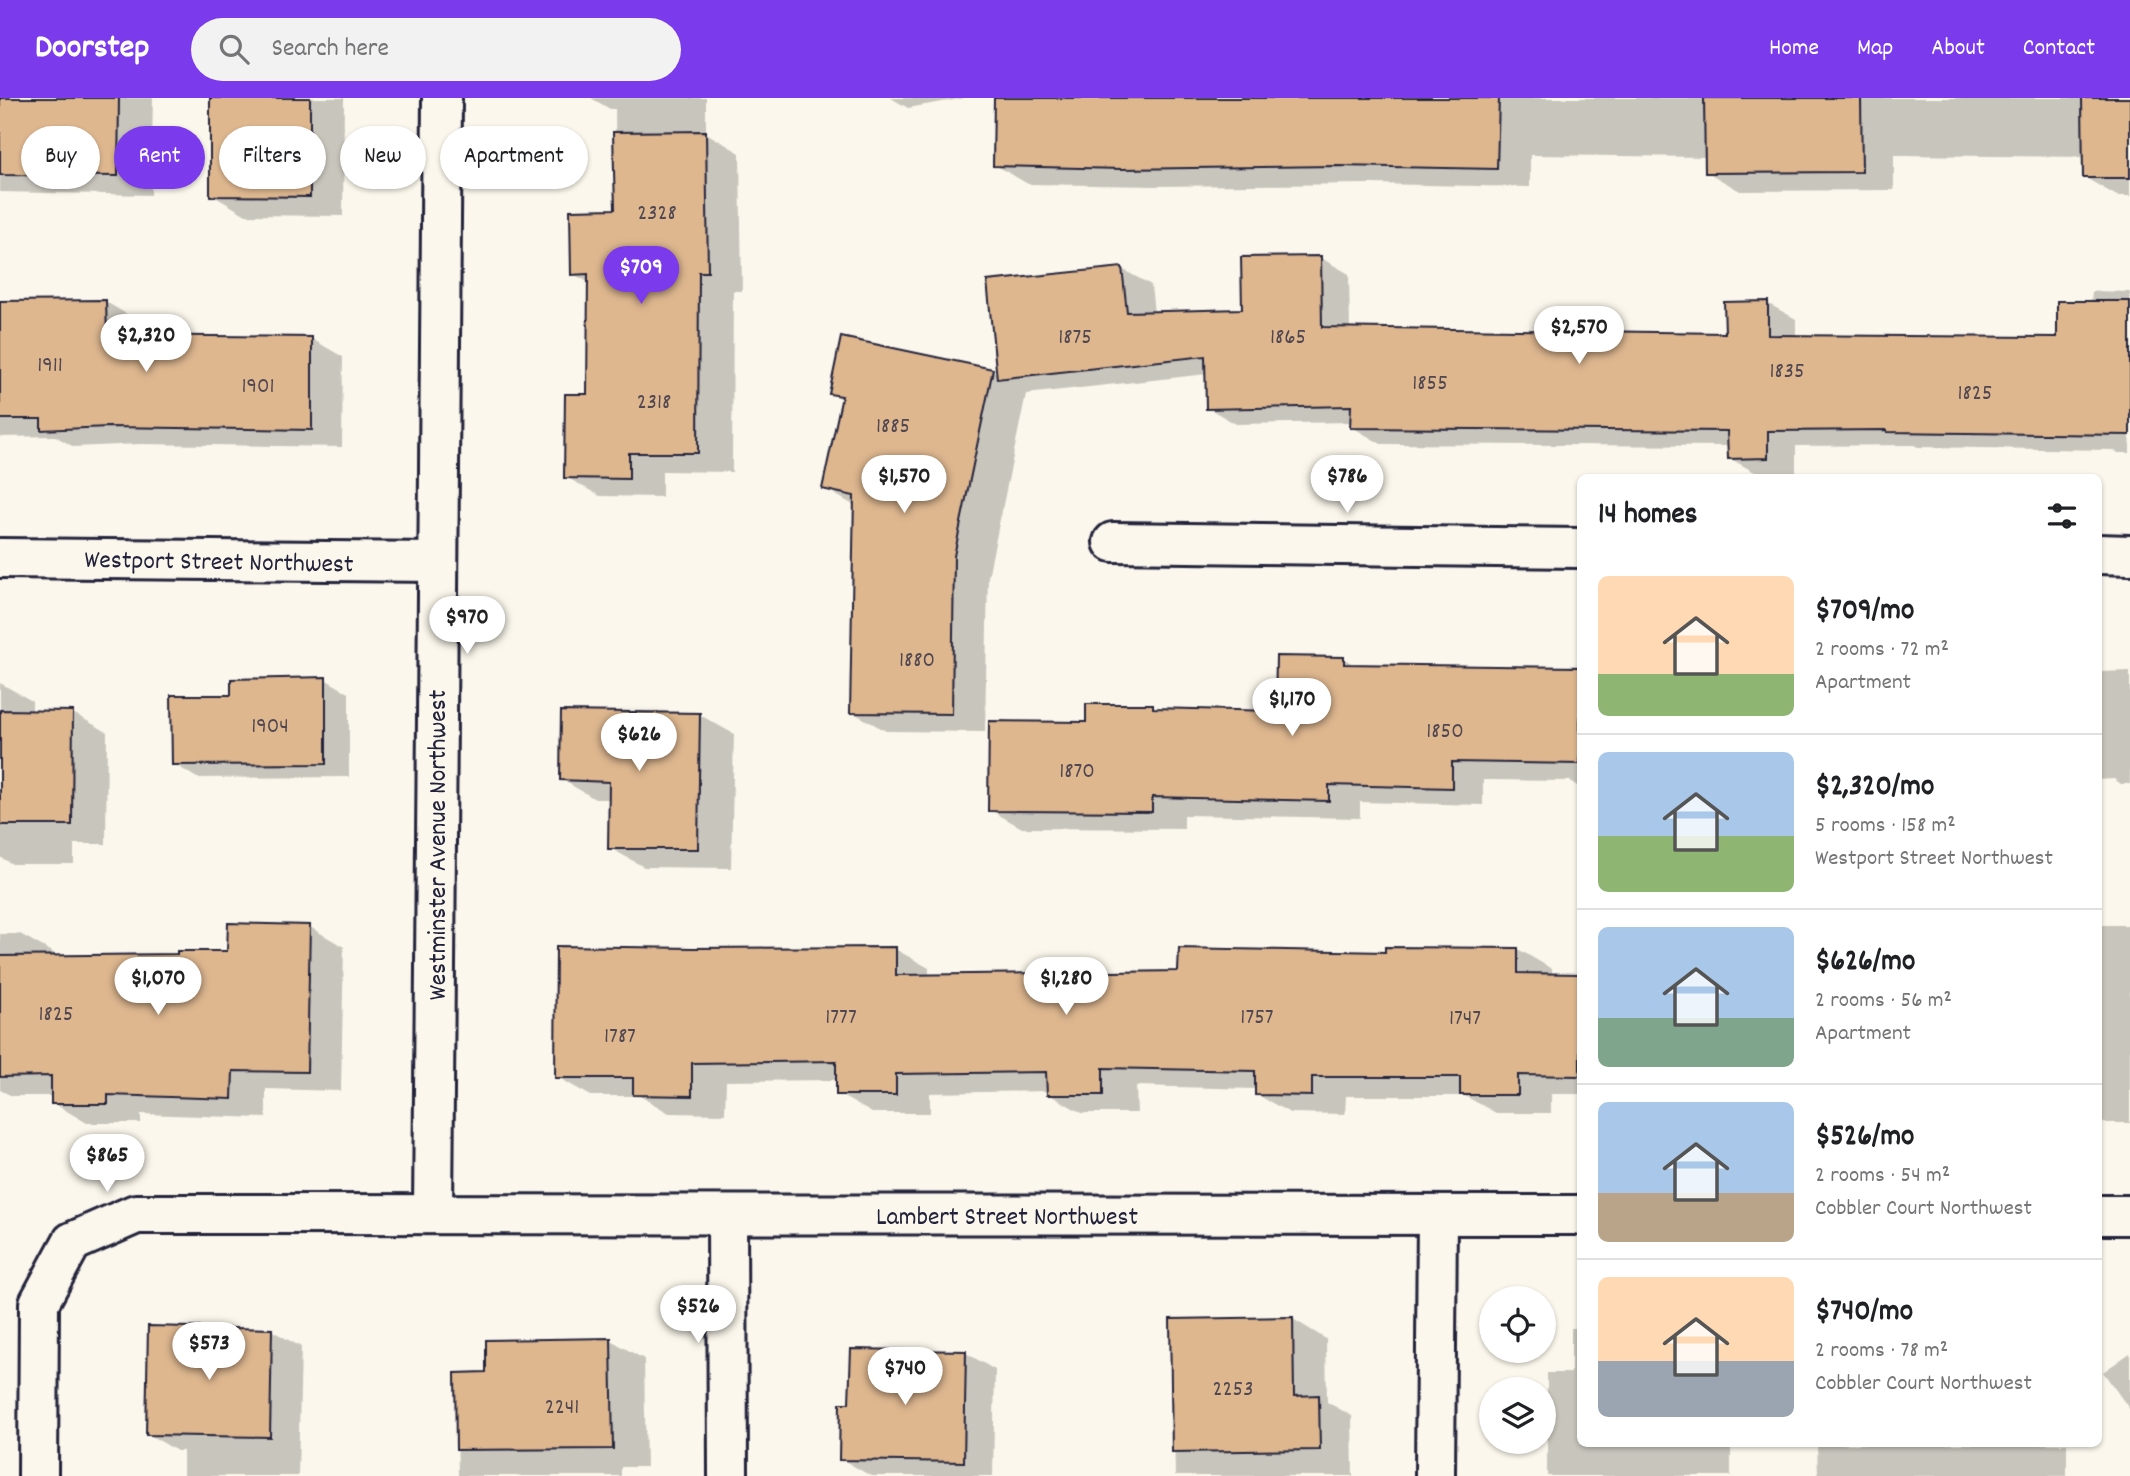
<!DOCTYPE html>
<html lang="en">
<head>
<meta charset="utf-8">
<style>
	:root { --surface:#fff; --page:#f2f2f2; --text:#202124; --muted:#757577; --line:#e0e0e0; --accent:#7c3aed }
	body { margin:0; font-family:Dekko,sans-serif; background:var(--page); color:var(--text); height:100vh; display:flex; flex-direction:column; font-size:26px; white-space:nowrap }
	* { box-sizing:border-box; margin:0 }
	p { font-size:23px; color:var(--muted) }
	.icon { flex:none; width:38px; height:38px; fill:none; stroke:currentColor; stroke-width:2; stroke-linecap:round; stroke-linejoin:round }
	.map { position:relative; flex:1; overflow:hidden }
	.panel { position:absolute; left:1577px; top:376px; width:525px; height:973px; display:flex; flex-direction:column; background:var(--surface); border-radius:10px; box-shadow:0 2px 5px #0004 }
	.panel>* { flex:none }
	.top-card { position:absolute; left:21px; top:28px; width:665px; height:63px; display:flex; gap:14px }
	.fabs { position:absolute; left:1479px; top:1188px; display:grid; gap:14px }
	.fabs a { display:grid; place-items:center; width:77px; height:77px; border-radius:50%; background:var(--surface); box-shadow:0 2px 5px #0004; font-size:35px }
	.price { position:absolute; translate:-50% -60px; padding:0 16px; border-radius:24px; background:#fff; color:#222; font-size:23px; line-height:46px; filter:drop-shadow(0 2px 4px #0008) }
	.price::after { content:''; position:absolute; left:50%; top:42px; width:21px; height:16px; margin-left:-10px; background:inherit; clip-path:polygon(0 0,100% 0,50% 100%) }
	.price.on { background:var(--accent); color:#fff }
	ul { padding:0; list-style:none }
	li { display:flex; align-items:center; gap:21px; height:175px; padding:0 21px }
	li+li { border-top:2px solid var(--line) }
	li span { display:grid; place-items:center; flex:none; width:196px; height:140px; border-radius:10px; color:#555 }
	li>.icon { margin-inline-start:auto }
	span .icon { width:84px; height:84px; fill:#fffc; stroke-width:1 }
	li b { font-size:30px }
	h2 { display:flex; justify-content:space-between; align-items:center; height:84px; padding:0 21px; font-size:30px }
	.tag { padding:0 24px; border-radius:32px; background:var(--surface); box-shadow:0 2px 5px #0004; font-size:24px; line-height:63px }
	.tag.on { background:var(--accent); color:#fff }
	header { display:flex; align-items:center; gap:42px; box-sizing:border-box; height:98px; padding:0 35px; background:var(--accent); color:#fff }
	header strong { font-size:33px }
	nav { display:flex; gap:38px; margin-inline-start:auto; font-size:24px }
	.search { width:490px; height:63px; background:var(--page); display:flex; align-items:center; gap:18px; box-sizing:border-box; padding:0 24px; border-radius:38px; color:var(--muted); font-size:26px }
	.map>svg:first-child { display:block }
	.shadow { fill:#0003 }
	.building { fill:#deb78f; stroke:#22223b; stroke-width:2 }
	.lines { fill:none; stroke-linecap:round; stroke-linejoin:round }
	.street-casing { stroke:#22223b; stroke-width:44 }
	.street { stroke:#fbf7ec; stroke-width:38 }
	.labels { text-anchor:middle; stroke-width:6; stroke-linejoin:round; paint-order:stroke }
	.number-label { font-size:23px; fill:#514750 }
	.street-label { font-size:26px; fill:#22223b; stroke:#fbf7ec }
</style>
</head>
<body>
<header>
<strong>Doorstep</strong>
<div class="search"><svg class="icon" aria-label="search" viewBox="0 0 24 24"><circle cx="10" cy="10" r="6"/><path d="M15 15l6 6"/></svg>Search here</div>
<nav><a>Home</a><a>Map</a><a>About</a><a>Contact</a></nav>
</header>
<div class="map">
<svg width="2130" height="1378" viewBox="0 0 2130 1378">
	<rect width="100%" height="100%" fill="#fbf7ec"/>
	<filter id="ink" filterUnits="userSpaceOnUse"><feTurbulence type="fractalNoise" baseFrequency=".0143" numOctaves="2"/><feDisplacementMap in="SourceGraphic" scale="14" xChannelSelector="R" yChannelSelector="G"/><feConvolveMatrix kernelMatrix="1 2 1 2 8 2 1 2 1" color-interpolation-filters="sRGB"/></filter>
	<g filter="url(#ink)">
		<g class="shadow">
			<polygon points="0,0 153,0 151,97 0,94"/>
			<polygon points="212,0 344,0 343,118 246,117 212,97"/>
			<polygon points="591,0 706,0 706,35 740,55 742,193 733,193 732,374 662,373 662,399 600,398 566,379 589,297 590,185 573,176 616,113 615,11 610,11"/>
			<polygon points="891,0 965,0 908,10"/>
			<polygon points="996,0 2130,0 2130,98 2117,98 2084,79 2084,59 1894,57 1894,92 1740,93 1707,74 1707,59 1530,57 1530,89 1371,86 1156,88 1028,86 995,67"/>
			<polygon points="1321,160 1349,176 1350,232 1727,236 1767,205 1796,221 1796,239 2059,241 2091,205 2092,193 2130,194 2130,355 2118,355 2113,352 1918,349 1914,347 1796,348 1796,376 1758,376 1729,360 1729,348 1381,346 1352,329 1352,324 1236,326 1208,310 1207,276 1026,296 988,479 985,634 886,633 852,614 855,408 824,390 843,301 831,295 843,241 993,273 998,276 1122,171 1151,187 1154,215 1244,213"/>
			<polygon points="0,204 106,204 137,222 137,239 312,241 343,259 342,349 140,346 74,349 55,338 0,339"/>
			<polygon points="1343,560 1356,568 1567,570 1567,568 1580,567 1580,690 1570,683 1483,682 1483,707 1360,704 1360,720 1184,717 1184,731 1022,730 990,712 1088,626 1152,608 1160,612 1277,615"/>
			<polygon points="2130,573 2130,686 2121,686 2114,681 2098,682 2098,574"/>
			<polygon points="325,581 349,595 349,679 197,680 174,666 233,599"/>
			<polygon points="0,585 32,603 32,614 73,615 107,634 106,746 74,746 74,766 12,766 0,759"/>
			<polygon points="700,617 734,636 731,770 644,769 610,750 611,701 595,701 561,681"/>
			<rect x="2098" y="827" width="32" height="198"/>
			<polygon points="310,829 344,849 341,993 266,991 266,1020 141,1016 141,1025 87,1025 53,1005 53,998 12,998 0,992 0,836 20,836 54,855 54,860 229,855"/>
			<polygon points="895,851 929,870 929,878 1180,875 1387,856 1518,851 1552,871 1552,877 1580,878 1580,996 1551,996 1551,1015 1496,1015 1465,998 1346,998 1345,1016 1290,1015 1256,996 1256,991 1136,988 1137,1015 1082,1015 1048,996 1048,993 930,995 930,1015 872,1015 838,996 838,982 726,983 725,1016 669,1015 640,998 591,998 557,979 693,852"/>
			<polygon points="1293,1221 1326,1241 1327,1304 1352,1318 1353,1378 1175,1378 1172,1223"/>
			<polygon points="1571,1230 1580,1230 1580,1346 1731,1346 1731,1378 1547,1378 1547,1275 1571,1275"/>
			<polygon points="271,1232 301,1249 298,1378 183,1378 183,1353 177,1353 148,1336"/>
			<polygon points="610,1242 644,1261 646,1369 621,1369 621,1378 458,1378 456,1276 488,1275"/>
			<polygon points="966,1255 995,1272 993,1378 871,1378 841,1361 851,1306"/>
			<polygon points="2130,1255 2130,1312 2103,1274"/>
			<polygon points="1817,1346 2067,1346 2067,1378 1818,1378"/>
		</g>
		<g class="building">
			<polygon points="0,0 119,0 118,78 0,77"/>
			<polygon points="210,0 310,0 310,99 210,98"/>
			<polygon points="994,0 1499,0 1497,71 1337,68 1122,71 993,68"/>
			<polygon points="1704,0 1861,0 1862,74 1705,75"/>
			<polygon points="2082,0 2130,0 2130,80 2083,80"/>
			<polygon points="706,33 708,174 699,174 698,355 629,355 629,381 564,380 565,296 587,296 588,176 571,177 570,112 615,111 613,34"/>
			<polygon points="1321,158 1322,229 1725,235 1724,204 1768,203 1768,237 2057,239 2057,203 2130,203 2130,337 1887,334 1887,332 1768,333 1768,360 1728,361 1727,333 1350,330 1351,308 1206,311 1205,258 997,281 987,183 1122,169 1127,214 1242,211 1241,159"/>
			<polygon points="106,202 107,237 312,239 312,332 108,329 41,332 41,321 0,321 0,203"/>
			<polygon points="841,239 993,271 954,458 952,616 850,615 854,398 822,391 842,298 829,296"/>
			<polygon points="1276,558 1344,559 1344,566 1580,569 1580,666 1452,664 1452,690 1329,687 1329,703 1152,699 1152,714 988,713 989,623 1086,624 1086,606 1153,606 1153,610 1275,613"/>
			<polygon points="326,579 326,666 172,667 171,597 231,597 231,581"/>
			<polygon points="0,612 73,613 72,727 0,727"/>
			<polygon points="561,613 700,615 698,751 608,751 609,684 560,682"/>
			<polygon points="228,825 310,827 307,974 233,973 232,1001 108,997 108,1006 51,1006 51,978 0,979 0,858 177,856 177,853 227,853"/>
			<polygon points="556,848 693,850 896,849 896,877 1178,873 1179,850 1385,854 1385,849 1518,850 1518,875 1580,876 1580,978 1518,977 1518,997 1460,997 1460,979 1312,979 1312,998 1255,997 1255,973 1103,970 1103,997 1047,997 1046,974 896,976 896,997 836,997 836,963 692,965 692,998 633,997 633,980 555,980"/>
			<polygon points="1293,1219 1294,1298 1319,1297 1320,1352 1172,1354 1170,1221"/>
			<polygon points="148,1228 272,1231 270,1339 146,1337"/>
			<polygon points="611,1240 613,1351 456,1352 455,1275 486,1274 486,1242"/>
			<polygon points="851,1251 966,1253 964,1364 839,1362 840,1305 849,1305"/>
		</g>
		<g class="lines">
			<defs>
				<g id="street">
					<polyline points="1113,444 1580,450"/>
					<polyline points="2098,456 2130,457"/>
					<polyline points="0,460 438,464"/>
					<polyline points="433,1116 442,0"/>
					<polyline points="727,1117 728,1378"/>
					<polyline points="2098,1117 2130,1117"/>
					<polyline points="38,1378 39,1205 72,1144 136,1116 1580,1117"/>
					<polyline points="1435,1378 1437,1117"/>
				</g>
			</defs>
			<use href="#street" class="street-casing"/>
			<use href="#street" class="street"/>
		</g>
	</g>
	<g class="labels">
		<g class="number-label">
			<text x="657" y="121">2328</text>
			<text x="1075" y="245">1875</text>
			<text x="1288" y="245">1865</text>
			<text x="50" y="273">1911</text>
			<text x="1787" y="279">1835</text>
			<text x="1430" y="291">1855</text>
			<text x="258" y="294">1901</text>
			<text x="1975" y="301">1825</text>
			<text x="654" y="310">2318</text>
			<text x="893" y="334">1885</text>
			<text x="917" y="568">1880</text>
			<text x="270" y="634">1904</text>
			<text x="1445" y="639">1850</text>
			<text x="1077" y="679">1870</text>
			<text x="56" y="922">1825</text>
			<text x="841" y="925">1777</text>
			<text x="1257" y="925">1757</text>
			<text x="1465" y="926">1747</text>
			<text x="620" y="944">1787</text>
			<text x="1233" y="1297">2253</text>
			<text x="562" y="1315">2241</text>
		</g>
		<g class="street-label">
			<text transform="translate(219 462) rotate(1)" y="9">Westport Street Northwest</text>
			<text transform="translate(436 747) rotate(-90)" y="9">Westminster Avenue Northwest</text>
			<text x="1007" y="1126">Lambert Street Northwest</text>
		</g>
	</g>
</svg>
<div class="fabs">
<a><svg class="icon" aria-label="locate" viewBox="0 0 24 24"><circle cx="12" cy="12" r="6"/><path d="M12 2v4M12 18v4M2 12h4M18 12h4"/></svg></a>
<a><svg class="icon" aria-label="layers" viewBox="0 0 24 24"><path d="M12 4l9 5-9 5-9-5zM3 14l9 5 9-5"/></svg></a>
</div>
<b class="price on" style="left:641px;top:208px">$709</b>
<b class="price" style="left:1579px;top:268px">$2,570</b>
<b class="price" style="left:146px;top:276px">$2,320</b>
<b class="price" style="left:904px;top:417px">$1,570</b>
<b class="price" style="left:1347px;top:417px">$786</b>
<b class="price" style="left:467px;top:558px">$970</b>
<b class="price" style="left:1292px;top:640px">$1,170</b>
<b class="price" style="left:639px;top:675px">$626</b>
<b class="price" style="left:158px;top:919px">$1,070</b>
<b class="price" style="left:1066px;top:919px">$1,280</b>
<b class="price" style="left:107px;top:1096px">$865</b>
<b class="price" style="left:698px;top:1247px">$526</b>
<b class="price" style="left:209px;top:1284px">$573</b>
<b class="price" style="left:905px;top:1309px">$740</b>
<div class="top-card">
<a class="tag">Buy</a>
<a class="tag on">Rent</a>
<a class="tag">Filters</a>
<a class="tag">New</a>
<a class="tag">Apartment</a>
</div>
<section class="panel">
<h2>14 homes<svg class="icon" aria-label="filters" viewBox="0 0 24 24"><path d="M4 7h16M4 17h16"/><circle cx="9" cy="7" r="2"/><circle cx="15" cy="17" r="2"/></svg></h2>
<ul>
<li><span style="background:linear-gradient(#ffd9b3 70%,#8fb573 0)"><svg class="icon" aria-label="home" viewBox="0 0 24 24"><path d="M3 11l9-7 9 7M6 9v11h12V9"/></svg></span><div><b>$709/mo</b><p>2 rooms · 72 m²</p><p>Apartment</p></div></li>
<li><span style="background:linear-gradient(#a9c7e8 60%,#8fb573 0)"><svg class="icon" aria-label="home" viewBox="0 0 24 24"><path d="M3 11l9-7 9 7M6 9v11h12V9"/></svg></span><div><b>$2,320/mo</b><p>5 rooms · 158 m²</p><p>Westport Street Northwest</p></div></li>
<li><span style="background:linear-gradient(#a9c7e8 65%,#7fa58c 0)"><svg class="icon" aria-label="home" viewBox="0 0 24 24"><path d="M3 11l9-7 9 7M6 9v11h12V9"/></svg></span><div><b>$626/mo</b><p>2 rooms · 56 m²</p><p>Apartment</p></div></li>
<li><span style="background:linear-gradient(#a9c7e8 65%,#b9a48a 0)"><svg class="icon" aria-label="home" viewBox="0 0 24 24"><path d="M3 11l9-7 9 7M6 9v11h12V9"/></svg></span><div><b>$526/mo</b><p>2 rooms · 54 m²</p><p>Cobbler Court Northwest</p></div></li>
<li><span style="background:linear-gradient(#ffd9b3 60%,#9aa5b1 0)"><svg class="icon" aria-label="home" viewBox="0 0 24 24"><path d="M3 11l9-7 9 7M6 9v11h12V9"/></svg></span><div><b>$740/mo</b><p>2 rooms · 78 m²</p><p>Cobbler Court Northwest</p></div></li>
</ul>
</section>
</div>
</body>
</html>
